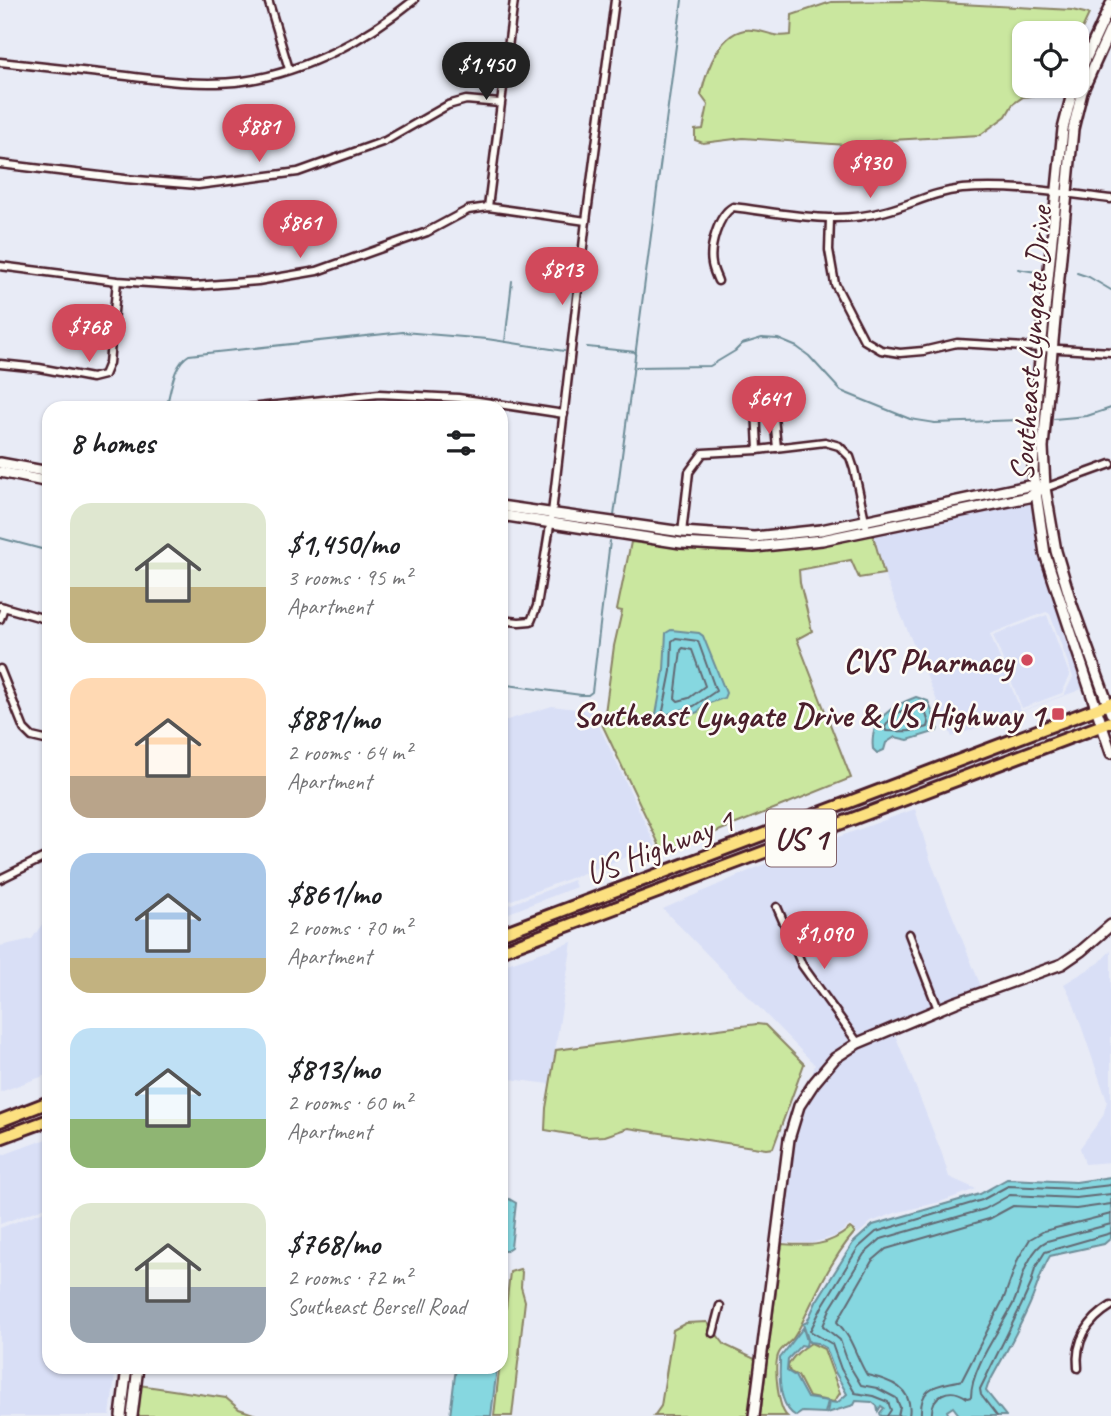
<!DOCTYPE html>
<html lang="en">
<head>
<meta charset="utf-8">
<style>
	:root { --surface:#fff; --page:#f2f2f2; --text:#202124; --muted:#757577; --accent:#d1495b }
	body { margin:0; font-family:Caveat,sans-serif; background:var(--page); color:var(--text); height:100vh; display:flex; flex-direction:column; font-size:26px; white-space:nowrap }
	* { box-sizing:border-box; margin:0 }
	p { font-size:23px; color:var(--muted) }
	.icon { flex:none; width:38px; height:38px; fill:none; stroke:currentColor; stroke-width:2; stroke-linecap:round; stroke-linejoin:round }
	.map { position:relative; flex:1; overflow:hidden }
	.panel { position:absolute; left:42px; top:401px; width:466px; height:973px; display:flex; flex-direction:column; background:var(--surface); border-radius:21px; box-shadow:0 2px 5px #0004 }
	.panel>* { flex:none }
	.buttons { position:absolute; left:1012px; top:21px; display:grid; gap:14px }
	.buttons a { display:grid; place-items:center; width:77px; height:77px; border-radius:14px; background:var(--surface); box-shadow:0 2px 5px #0004; font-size:35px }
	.price { position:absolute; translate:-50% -60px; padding:0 16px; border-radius:24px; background:var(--accent); color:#fff; font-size:23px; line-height:46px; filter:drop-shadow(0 2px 4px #0008) }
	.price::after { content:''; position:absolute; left:50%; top:42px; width:21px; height:16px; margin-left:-10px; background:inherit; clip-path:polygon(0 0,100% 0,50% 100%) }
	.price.on { background:#222; color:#fff }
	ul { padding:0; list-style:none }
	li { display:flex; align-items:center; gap:21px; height:175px; padding:0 28px }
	li span { display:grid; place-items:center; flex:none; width:196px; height:140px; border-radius:21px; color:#555 }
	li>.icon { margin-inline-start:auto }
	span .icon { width:84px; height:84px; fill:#fffc; stroke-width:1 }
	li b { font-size:30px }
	h2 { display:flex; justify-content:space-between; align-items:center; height:84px; padding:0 28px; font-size:30px }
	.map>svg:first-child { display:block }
	.built { fill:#d9dff6; fill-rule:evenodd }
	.green { fill:#cae79f; stroke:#8a8365; stroke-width:2 }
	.water { fill:#86d7e0; stroke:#6e8d98; stroke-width:2 }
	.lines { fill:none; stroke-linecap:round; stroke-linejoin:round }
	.shore { stroke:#626973; stroke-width:2 }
	.stream { stroke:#6e8d98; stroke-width:2 }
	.street-casing { stroke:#4a1f2b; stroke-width:11 }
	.secondary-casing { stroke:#4a1f2b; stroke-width:14 }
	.primary-casing { stroke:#4a1f2b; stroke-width:16 }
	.street { stroke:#fdfcf7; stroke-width:6 }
	.secondary { stroke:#fdfcf7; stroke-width:9 }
	.primary { stroke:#fce080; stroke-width:10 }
	.poi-dot { fill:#d1495b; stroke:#fdfcf7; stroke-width:2.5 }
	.labels { text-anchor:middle; stroke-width:5; stroke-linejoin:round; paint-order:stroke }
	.shield { fill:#fdfcf7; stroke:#806168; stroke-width:2 }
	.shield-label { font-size:32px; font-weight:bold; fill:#4a1f2b }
	.street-label { font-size:33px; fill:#4a1f2b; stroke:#fdfcf7 }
	.poi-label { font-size:33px; font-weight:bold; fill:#4a1f2b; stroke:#fdfcf7; text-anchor:end }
</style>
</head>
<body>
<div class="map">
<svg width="1111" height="1416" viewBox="0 0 1111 1416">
	<rect width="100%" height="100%" fill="#e8ebf6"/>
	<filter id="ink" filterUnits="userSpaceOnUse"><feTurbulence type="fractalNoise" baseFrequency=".0143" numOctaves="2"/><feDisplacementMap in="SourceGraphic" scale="14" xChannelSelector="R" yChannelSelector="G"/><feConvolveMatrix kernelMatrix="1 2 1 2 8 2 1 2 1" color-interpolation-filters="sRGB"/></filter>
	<g filter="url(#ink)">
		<g class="built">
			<path d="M 1032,499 L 1041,555 L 1085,688 L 952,737 L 884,574 L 872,532 ZM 1046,612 L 1050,614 L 1073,677 L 1064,695 L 1021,711 L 990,634 Z"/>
			<polygon points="1047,615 1070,676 1062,693 1022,708 993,635"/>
			<polygon points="552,706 592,711 656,846 501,904 501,722"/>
			<polygon points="915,809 931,862 982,989 833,1056 810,1082 815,1065 663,909 767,863"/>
			<polygon points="573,880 576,887 501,916 501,908"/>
			<polygon points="49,914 49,1074 0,1092 0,946 32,939"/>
			<polygon points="572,942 550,1084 501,1078 501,966"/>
			<polygon points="1111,950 1111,1162 1085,1164 1080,1148 1103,1116 1107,1101 1072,999 1064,984 1099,963"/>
			<polygon points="984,995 894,1032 942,1154 949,1177 976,1189 940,1202 895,1213 871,1222 858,1234 850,1225 836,1236 812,1243 780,1242 793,1140 809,1096 838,1061 860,1045"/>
			<polygon points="49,1138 49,1206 0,1224 0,1156"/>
			<polygon points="49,1209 49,1367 116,1367 110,1416 0,1416 0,1228"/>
		</g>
		<g class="green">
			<path d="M 904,1 L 1072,10 L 1089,14 L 1076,42 L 1076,33 L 1024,33 L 1024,86 L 1048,86 L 1036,95 L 1023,97 L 1013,104 L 1006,116 L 980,135 L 874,141 L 862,146 L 743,138 L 703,143 L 695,140 L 695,130 L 703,129 L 708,105 L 701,95 C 706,71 721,27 752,30 C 769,31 771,38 791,35 L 792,15 L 831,2 Z"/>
			<polygon points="872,532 884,574 859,578 851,560 799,570 800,583 812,631 797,639 851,778 656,856 653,850 658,848 659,844 599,718 605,713 614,646 622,611 617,610 631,542 724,552"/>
			<polygon points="757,1024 765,1025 804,1064 773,1148 766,1149 628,1128 605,1136 586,1137 545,1130 546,1108 556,1050"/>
			<path d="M 850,1228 L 855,1232 C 838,1251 825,1275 814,1298 C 807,1311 802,1325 794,1337 C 790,1343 782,1347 779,1353 C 773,1364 778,1408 787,1416 L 760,1416 L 782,1244 C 810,1246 828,1247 850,1228 Z"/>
			<polygon points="520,1269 522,1272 521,1287 525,1301 512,1416 494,1416 510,1272"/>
			<polygon points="707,1322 725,1345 757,1360 750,1416 654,1416 661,1406 673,1330 686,1323"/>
			<path d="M 811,1343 L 824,1349 L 840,1393 L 834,1402 L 809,1397 L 798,1376 L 790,1372 L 788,1366 C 792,1356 802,1349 811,1343 Z"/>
			<polygon points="139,1385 226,1398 239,1409 259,1416 135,1416"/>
		</g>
		<g class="water">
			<polygon points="671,630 699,633 703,636 726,693 724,698 704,705 698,712 659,727 654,726 664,670 666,633"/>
			<path d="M 916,697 L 928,701 L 938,727 L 937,731 L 908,740 L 895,737 L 886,743 L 884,750 L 877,753 L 873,749 C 869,719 892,706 916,697 Z"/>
			<path d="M 1111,1177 L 1111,1238 L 1104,1244 L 1050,1256 C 1040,1272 1037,1289 1029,1306 C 1017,1333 1002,1359 988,1385 L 986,1391 L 1006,1416 L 960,1416 L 953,1407 L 947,1411 L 949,1416 L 881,1416 L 880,1413 L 884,1408 L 881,1406 L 878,1411 L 877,1406 L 872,1402 L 856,1401 L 854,1405 L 827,1413 L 829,1402 L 837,1403 L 847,1394 L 835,1372 L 826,1348 L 817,1343 L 809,1342 L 803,1324 L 807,1322 L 816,1302 L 853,1243 L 873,1225 L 980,1194 L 1007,1179 L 1076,1182 Z"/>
			<polygon points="501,1197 509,1199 516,1203 511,1247 505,1251 501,1251"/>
			<path d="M 803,1328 L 807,1341 L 806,1346 L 801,1345 L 788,1359 L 787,1371 L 795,1376 L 807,1398 L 828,1401 L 825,1413 L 802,1412 L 796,1416 C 780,1407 779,1380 780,1363 L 780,1358 Z"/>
			<polygon points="456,1367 497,1367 491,1416 450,1416"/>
		</g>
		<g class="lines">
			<g class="shore">
				<polygon points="676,638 698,641 716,691 694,706 666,715 663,711 671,671 672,641"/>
				<polygon points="683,648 692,650 705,686 689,698 678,701 675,698 681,650"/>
				<path d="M 915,705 L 924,708 L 929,723 L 928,727 C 910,733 903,731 886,731 L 885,727 L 893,715 Z"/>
				<polyline points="887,1416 891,1410 888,1402 873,1396 855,1393 841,1369 832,1344 810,1331 823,1305 858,1248 876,1232 982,1200 1008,1186 1076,1189 1111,1185"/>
				<polyline points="898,1416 900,1407 896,1398 877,1388 861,1385 849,1365 840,1340 823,1326 830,1309 864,1254 881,1239 985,1209 1010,1195 1076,1198 1111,1194"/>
				<path d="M 909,1416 C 914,1388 890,1380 867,1375 C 856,1357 852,1337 837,1322 L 872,1261 L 886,1249 L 989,1219 L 1013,1206 L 1076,1209 L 1111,1204"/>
				<path d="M 921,1416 C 919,1383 940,1386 962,1380 L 1004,1298 L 1018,1259 L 1030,1239 L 1044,1231 L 1111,1214"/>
				<path d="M 932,1416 C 930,1395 950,1385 967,1398 L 971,1397 C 971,1367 1001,1329 1014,1302 C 1020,1289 1022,1272 1029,1261 C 1033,1253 1038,1245 1047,1241 L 1111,1224"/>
				<polyline points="997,1416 981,1395 980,1389 1021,1306 1031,1284 1035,1268 1045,1252 1111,1233"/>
			</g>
			<g class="stream">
				<polyline points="1018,269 1036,272"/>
				<polyline points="1077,273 1089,277 1111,290"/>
				<polyline points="505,342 512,281"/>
				<polyline points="587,347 636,352"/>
				<polyline points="636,367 710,366 735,351 742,344 762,338 778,339 797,347 809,356 841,391 910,419 935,423 1021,420"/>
				<path d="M 166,408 C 171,391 173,364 189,355 L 403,332 L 487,339 L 564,351"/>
				<polyline points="1054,419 1087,416 1111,408"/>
				<polyline points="614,516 682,0"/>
				<polyline points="0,538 49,551"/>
				<polyline points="500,684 581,695 588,695 592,692 610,541"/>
			</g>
			<defs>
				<g id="street">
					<polyline points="268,0 289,69"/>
					<path d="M 0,62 C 42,67 85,71 127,76 C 165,81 205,86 243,81 C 306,72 366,39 414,0"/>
					<polyline points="0,164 125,179 198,185 298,172 385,141 448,105 466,100 500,103"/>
					<polyline points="488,207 514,0"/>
					<polyline points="830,219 829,250 835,284 864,340 881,350 900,353 923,351 957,343 1111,352"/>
					<polyline points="0,266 117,281 195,286 258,281 317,271 427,232 468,210 488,207 586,221"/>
					<path d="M 718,281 C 716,276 713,270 712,264 C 709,248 718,215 733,207 C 783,213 835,226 886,211 C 913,204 933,192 962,189 C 1011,185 1063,193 1111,199"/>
					<polyline points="0,364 39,368 92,378 104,375 109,363 117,281"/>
					<polyline points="249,408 379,394 458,398 564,414"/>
					<polyline points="758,450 756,407 759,402 764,400 771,403 773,406 777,448"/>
					<polyline points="1045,488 1111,464"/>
					<polyline points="682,533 689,472 703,453 758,450 825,442 839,446 850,457 854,469 866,525"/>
					<polyline points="0,606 49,620"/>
					<polyline points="0,619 4,607"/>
					<polyline points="500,620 519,622 531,621 537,606 552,513 586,221 615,0"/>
					<polyline points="0,669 24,729 32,737 49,741"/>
					<polyline points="0,879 49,855"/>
					<polyline points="777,907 802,965 858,1043"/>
					<polyline points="909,934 938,1009"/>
					<polyline points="713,1333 720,1306"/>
					<path d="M 1078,1368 C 1075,1341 1088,1320 1111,1306"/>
				</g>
				<g id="secondary">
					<polyline points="1111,28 1082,92 1073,129 1043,447 1045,488 1056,551 1072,605 1111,713"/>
					<polyline points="1076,80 1111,4"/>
					<polyline points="1074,86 1063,129 1037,390 1033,472 1045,554 1111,753"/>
					<polyline points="0,463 49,472"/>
					<polyline points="0,472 49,482"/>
					<polyline points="500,506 682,532 754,537 821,530 1028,486 1040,487"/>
					<polyline points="500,515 681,543 754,547 822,540 1029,497 1040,490"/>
					<polyline points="121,1416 127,1367"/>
					<polyline points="132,1416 138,1367"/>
					<polyline points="754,1416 789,1139 799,1106 814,1083 835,1058 858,1043 956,1002 1062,964 1081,951 1111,925"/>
				</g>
				<g id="primary">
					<polyline points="500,934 1111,703"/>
					<polyline points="500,951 1111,722"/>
					<polyline points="0,1121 49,1102"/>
					<polyline points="0,1138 49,1120"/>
				</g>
			</defs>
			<use href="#street" class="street-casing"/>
			<use href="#secondary" class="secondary-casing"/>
			<use href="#primary" class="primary-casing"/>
			<use href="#street" class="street"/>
			<use href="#secondary" class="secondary"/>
			<use href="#primary" class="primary"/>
		</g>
	</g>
	<g class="poi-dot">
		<circle cx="1027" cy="660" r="7"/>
		<rect x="1051" y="707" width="14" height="14" rx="3.5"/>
	</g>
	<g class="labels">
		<rect class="shield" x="766" y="809.5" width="70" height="57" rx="5"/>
		<g class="shield-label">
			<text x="801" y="849">US 1</text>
		</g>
		<g class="street-label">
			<text transform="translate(1030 344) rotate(-86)" y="12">Southeast Lyngate Drive</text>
			<text transform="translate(659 846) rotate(-21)" y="12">US Highway 1</text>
		</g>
		<g class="poi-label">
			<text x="1013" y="672">CVS Pharmacy</text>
			<text x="1044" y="726">Southeast Lyngate Drive &amp; US Highway 1</text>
		</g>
	</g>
</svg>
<div class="buttons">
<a><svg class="icon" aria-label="locate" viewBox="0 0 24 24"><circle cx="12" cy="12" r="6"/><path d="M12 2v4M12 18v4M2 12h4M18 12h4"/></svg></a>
</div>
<b class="price on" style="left:486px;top:102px">$1,450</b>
<b class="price" style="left:259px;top:164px">$881</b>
<b class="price" style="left:870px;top:200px">$930</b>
<b class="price" style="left:300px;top:260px">$861</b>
<b class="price" style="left:562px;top:307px">$813</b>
<b class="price" style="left:89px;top:364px">$768</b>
<b class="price" style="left:769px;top:436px">$641</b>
<b class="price" style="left:824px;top:971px">$1,090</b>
<section class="panel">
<h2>8 homes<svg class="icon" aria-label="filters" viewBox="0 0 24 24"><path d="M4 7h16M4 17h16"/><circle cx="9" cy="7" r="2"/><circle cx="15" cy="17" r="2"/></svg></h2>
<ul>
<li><span style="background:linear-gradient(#dfe7d0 60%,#c2b280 0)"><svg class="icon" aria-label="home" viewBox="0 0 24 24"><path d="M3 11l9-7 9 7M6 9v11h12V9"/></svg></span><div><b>$1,450/mo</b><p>3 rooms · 95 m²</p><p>Apartment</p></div></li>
<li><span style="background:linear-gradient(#ffd9b3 70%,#b9a48a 0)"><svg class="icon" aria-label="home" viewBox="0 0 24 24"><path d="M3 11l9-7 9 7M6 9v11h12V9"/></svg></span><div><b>$881/mo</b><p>2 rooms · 64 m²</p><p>Apartment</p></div></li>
<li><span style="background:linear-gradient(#a9c7e8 75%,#c2b280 0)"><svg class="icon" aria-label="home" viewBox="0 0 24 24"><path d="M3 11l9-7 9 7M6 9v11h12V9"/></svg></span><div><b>$861/mo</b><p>2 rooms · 70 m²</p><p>Apartment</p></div></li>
<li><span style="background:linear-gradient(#bfe0f5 65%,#8fb573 0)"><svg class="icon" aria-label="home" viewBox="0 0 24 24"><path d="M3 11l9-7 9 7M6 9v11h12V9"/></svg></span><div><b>$813/mo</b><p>2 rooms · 60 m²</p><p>Apartment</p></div></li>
<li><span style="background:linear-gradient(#dfe7d0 60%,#9aa5b1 0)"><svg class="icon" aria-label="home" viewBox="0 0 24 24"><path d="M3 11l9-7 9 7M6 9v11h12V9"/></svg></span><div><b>$768/mo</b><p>2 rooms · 72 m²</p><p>Southeast Bersell Road</p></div></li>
</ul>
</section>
</div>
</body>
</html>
